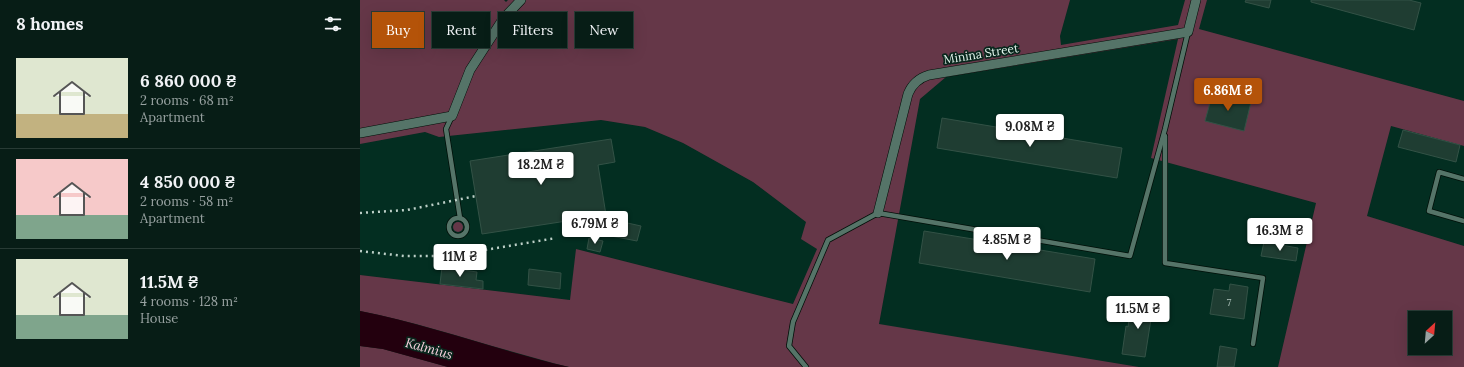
<!DOCTYPE html>
<html lang="en">
<head>
<meta charset="utf-8">
<style>
	:root { --surface:#071d16; --page:#10261f; --text:#f1f3f6; --muted:#98a2a1; --line:#283b35; --accent:#b45309 }
	body { margin:0; font-family:Lora,serif; background:var(--page); color:var(--text); height:100vh; display:flex; flex-direction:column; font-size:15px; white-space:nowrap }
	* { box-sizing:border-box; margin:0 }
	p { font-size:13px; color:var(--muted) }
	.icon { flex:none; width:22px; height:22px; fill:none; stroke:currentColor; stroke-width:2; stroke-linecap:round; stroke-linejoin:round }
	.map { position:relative; flex:1; overflow:hidden }
	.details { display:flex; flex-direction:column; background:var(--surface); width:360px }
	.details>* { flex:none }
	.guide { position:absolute; left:12px; top:12px; width:380px; height:36px; display:flex; gap:8px }
	.needle { width:26px; rotate:26deg }
	.fabs { position:absolute; left:1048px; top:311px; display:grid; gap:8px }
	.fabs a { display:grid; place-items:center; width:44px; height:44px; border-radius:0px; background:var(--surface); box-shadow:0 4px 16px #0002,0 0 0 1px var(--line); font-size:20px }
	.price { position:absolute; translate:-50% -34px; padding:0 9px; border-radius:4px; background:#fff; color:#222; font-size:13px; line-height:26px; filter:drop-shadow(0 1px 2px #0008) }
	.price::after { content:''; position:absolute; left:50%; top:24px; width:12px; height:9px; margin-left:-6px; background:inherit; clip-path:polygon(0 0,100% 0,50% 100%) }
	.price.on { background:var(--accent); color:#fff }
	ul { padding:0; list-style:none }
	li { display:flex; align-items:center; gap:12px; height:100px; padding:0 16px }
	li+li { border-top:1px solid var(--line) }
	li span { display:grid; place-items:center; flex:none; width:112px; height:80px; border-radius:0px; color:#555 }
	li>.icon { margin-inline-start:auto }
	span .icon { width:48px; height:48px; fill:#fffc; stroke-width:1 }
	li b { font-size:17px }
	h2 { display:flex; justify-content:space-between; align-items:center; height:48px; padding:0 16px; font-size:17px }
	.pill { padding:0 14px; border-radius:0px; background:var(--surface); box-shadow:0 4px 16px #0002,0 0 0 1px var(--line); font-size:14px; line-height:36px }
	.pill.on { background:var(--accent); color:#fff }
	main { display:flex; flex:1; min-height:0 }
	.map>svg:first-child { display:block }
	.built { fill:#032e21 }
	.green { fill:#653748; fill-rule:evenodd }
	.water { fill:#23000e }
	.building { fill:#1f3d32; stroke:#335246 }
	.lines { fill:none; stroke-linecap:round; stroke-linejoin:round }
	.service-casing { stroke:#000f08; stroke-width:6 }
	.minor-casing { stroke:#000f08; stroke-width:10 }
	.service { stroke:#557468; stroke-width:4.5 }
	.minor { stroke:#557468; stroke-width:9 }
	.rail { stroke:#bdd0c8; stroke-width:2.5; stroke-dasharray:2 4; stroke-linecap:butt }
	.labels { text-anchor:middle; stroke-width:3.5; stroke-linejoin:round; paint-order:stroke }
	.number-label { font-size:10px; fill:#b2c6be }
	.street-label { font-size:12px; fill:#e3f4ec; stroke:#09271d }
	.water-label { font-size:13px; font-style:italic; fill:#f8d0dd; stroke:#09271d }
</style>
</head>
<body>
<main>
<section class="details">
<h2>8 homes<svg class="icon" aria-label="filters" viewBox="0 0 24 24"><path d="M4 7h16M4 17h16"/><circle cx="9" cy="7" r="2"/><circle cx="15" cy="17" r="2"/></svg></h2>
<ul>
<li><span style="background:linear-gradient(#dfe7d0 70%,#c2b280 0)"><svg class="icon" aria-label="home" viewBox="0 0 24 24"><path d="M3 11l9-7 9 7M6 9v11h12V9"/></svg></span><div><b>6 860 000 ₴</b><p>2 rooms · 68 m²</p><p>Apartment</p></div></li>
<li><span style="background:linear-gradient(#f6c9c9 70%,#7fa58c 0)"><svg class="icon" aria-label="home" viewBox="0 0 24 24"><path d="M3 11l9-7 9 7M6 9v11h12V9"/></svg></span><div><b>4 850 000 ₴</b><p>2 rooms · 58 m²</p><p>Apartment</p></div></li>
<li><span style="background:linear-gradient(#dfe7d0 70%,#7fa58c 0)"><svg class="icon" aria-label="home" viewBox="0 0 24 24"><path d="M3 11l9-7 9 7M6 9v11h12V9"/></svg></span><div><b>11.5M ₴</b><p>4 rooms · 128 m²</p><p>House</p></div></li>
</ul>
</section>
<div class="map">
<svg width="1104" height="367" viewBox="0 0 1104 367">
	<rect width="100%" height="100%" fill="#09271d"/>
	<g class="built">
		<polygon points="710,0 825,0 818,25 701,45 700,36"/>
		<polygon points="847,0 1104,0 1104,101 839,29"/>
		<polygon points="819,39 791,158 956,203 918,367 779,367 519,325 560,99 586,77"/>
		<polygon points="241,120 285,127 323,143 393,182 446,222 457,249 433,304 217,249 210,300 0,275 0,144 65,132 79,137"/>
		<polygon points="1031,126 1104,146 1104,246 1007,216"/>
	</g>
	<g class="green">
		<path d="M 0,0 L 144,0 L 146,2 L 148,0 L 710,0 L 700,36 L 701,45 L 818,25 L 825,0 L 847,0 L 839,29 L 1104,101 L 1104,146 L 1031,126 L 1007,216 L 1104,246 L 1104,367 L 918,367 L 956,203 L 791,158 L 818,39 L 586,77 L 560,99 L 519,324 L 779,367 L 209,367 C 139,350 71,325 0,311 L 0,275 L 210,300 L 216,249 L 433,304 L 457,249 L 441,239 L 446,222 L 393,182 L 323,143 L 285,127 L 241,120 L 79,137 L 65,132 L 0,144 ZM 1055,318 L 1085,318 L 1085,348 L 1055,348 Z"/>
		<circle cx="98" cy="227" r="5"/>
		<polygon points="0,346 23,349 88,367 0,367"/>
	</g>
	<path class="water" d="M 0,311 C 71,325 139,351 209,367 L 88,367 L 23,349 L 0,346 Z"/>
	<g class="building">
		<polygon points="886,0 911,0 909,8 885,2"/>
		<polygon points="951,0 1049,0 1061,3 1054,30 951,2"/>
		<polygon points="853,92 891,102 884,131 845,121"/>
		<polygon points="582,118 762,148 757,178 577,148"/>
		<polygon points="1043,130 1100,145 1096,162 1038,147"/>
		<polygon points="251,139 255,162 238,165 246,215 122,234 110,161"/>
		<polygon points="254,220 281,226 277,241 251,236"/>
		<polygon points="564,231 735,259 730,292 559,263"/>
		<polygon points="229,238 243,241 240,252 227,249"/>
		<polygon points="904,242 938,248 936,261 901,256"/>
		<polygon points="82,267 117,272 116,280 123,281 123,289 80,284"/>
		<polygon points="169,269 201,273 200,289 168,285"/>
		<polygon points="870,284 888,287 884,319 850,314 854,289 869,291"/>
		<polygon points="771,303 795,307 793,319 791,319 785,357 762,354 766,326 768,327"/>
		<polygon points="860,346 877,349 874,367 857,367"/>
	</g>
	<g class="lines">
		<defs>
			<g id="service">
				<polyline points="92,116 86,129 100,218"/>
				<polyline points="805,136 805,263 903,278 893,344"/>
				<polyline points="1104,179 1079,172 1069,211 1104,221"/>
				<circle cx="98" cy="227" r="9"/>
				<polyline points="446,367 429,346 433,322 468,240 518,213 770,256 805,129 828,32"/>
			</g>
			<g id="minor">
				<polyline points="0,133 92,116 110,70 143,19 161,0"/>
				<path d="M 518,213 L 548,94 C 552,84 559,78 569,75 L 828,32 L 836,0"/>
			</g>
		</defs>
		<use href="#service" class="service-casing"/>
		<use href="#minor" class="minor-casing"/>
		<use href="#service" class="service"/>
		<use href="#minor" class="minor"/>
		<g class="rail">
			<polyline points="0,213 47,210 116,196"/>
			<polyline points="0,251 44,256 89,256 196,238"/>
		</g>
	</g>
	<g class="labels">
		<g class="number-label">
			<text x="869" y="306">7</text>
		</g>
		<g class="street-label">
			<text transform="translate(621 54) rotate(-9)" y="4">Minina Street</text>
		</g>
		<g class="water-label">
			<text transform="translate(69 348) rotate(15)" y="5">Kalmius</text>
		</g>
	</g>
</svg>
<div class="fabs">
<a><svg class="needle" viewBox="-14 -14 28 28"><path d="M0-13l5 13h-10z" fill="#e53935"/><path d="M0 13l5-13h-10z" fill="#98a2a1"/></svg></a>
</div>
<b class="price on" style="left:868px;top:112px">6.86M ₴</b>
<b class="price" style="left:670px;top:148px">9.08M ₴</b>
<b class="price" style="left:181px;top:186px">18.2M ₴</b>
<b class="price" style="left:235px;top:245px">6.79M ₴</b>
<b class="price" style="left:920px;top:252px">16.3M ₴</b>
<b class="price" style="left:647px;top:261px">4.85M ₴</b>
<b class="price" style="left:100px;top:278px">11M ₴</b>
<b class="price" style="left:778px;top:330px">11.5M ₴</b>
<div class="guide">
<a class="pill on">Buy</a>
<a class="pill">Rent</a>
<a class="pill">Filters</a>
<a class="pill">New</a>
</div>
</div>
</main>
</body>
</html>
